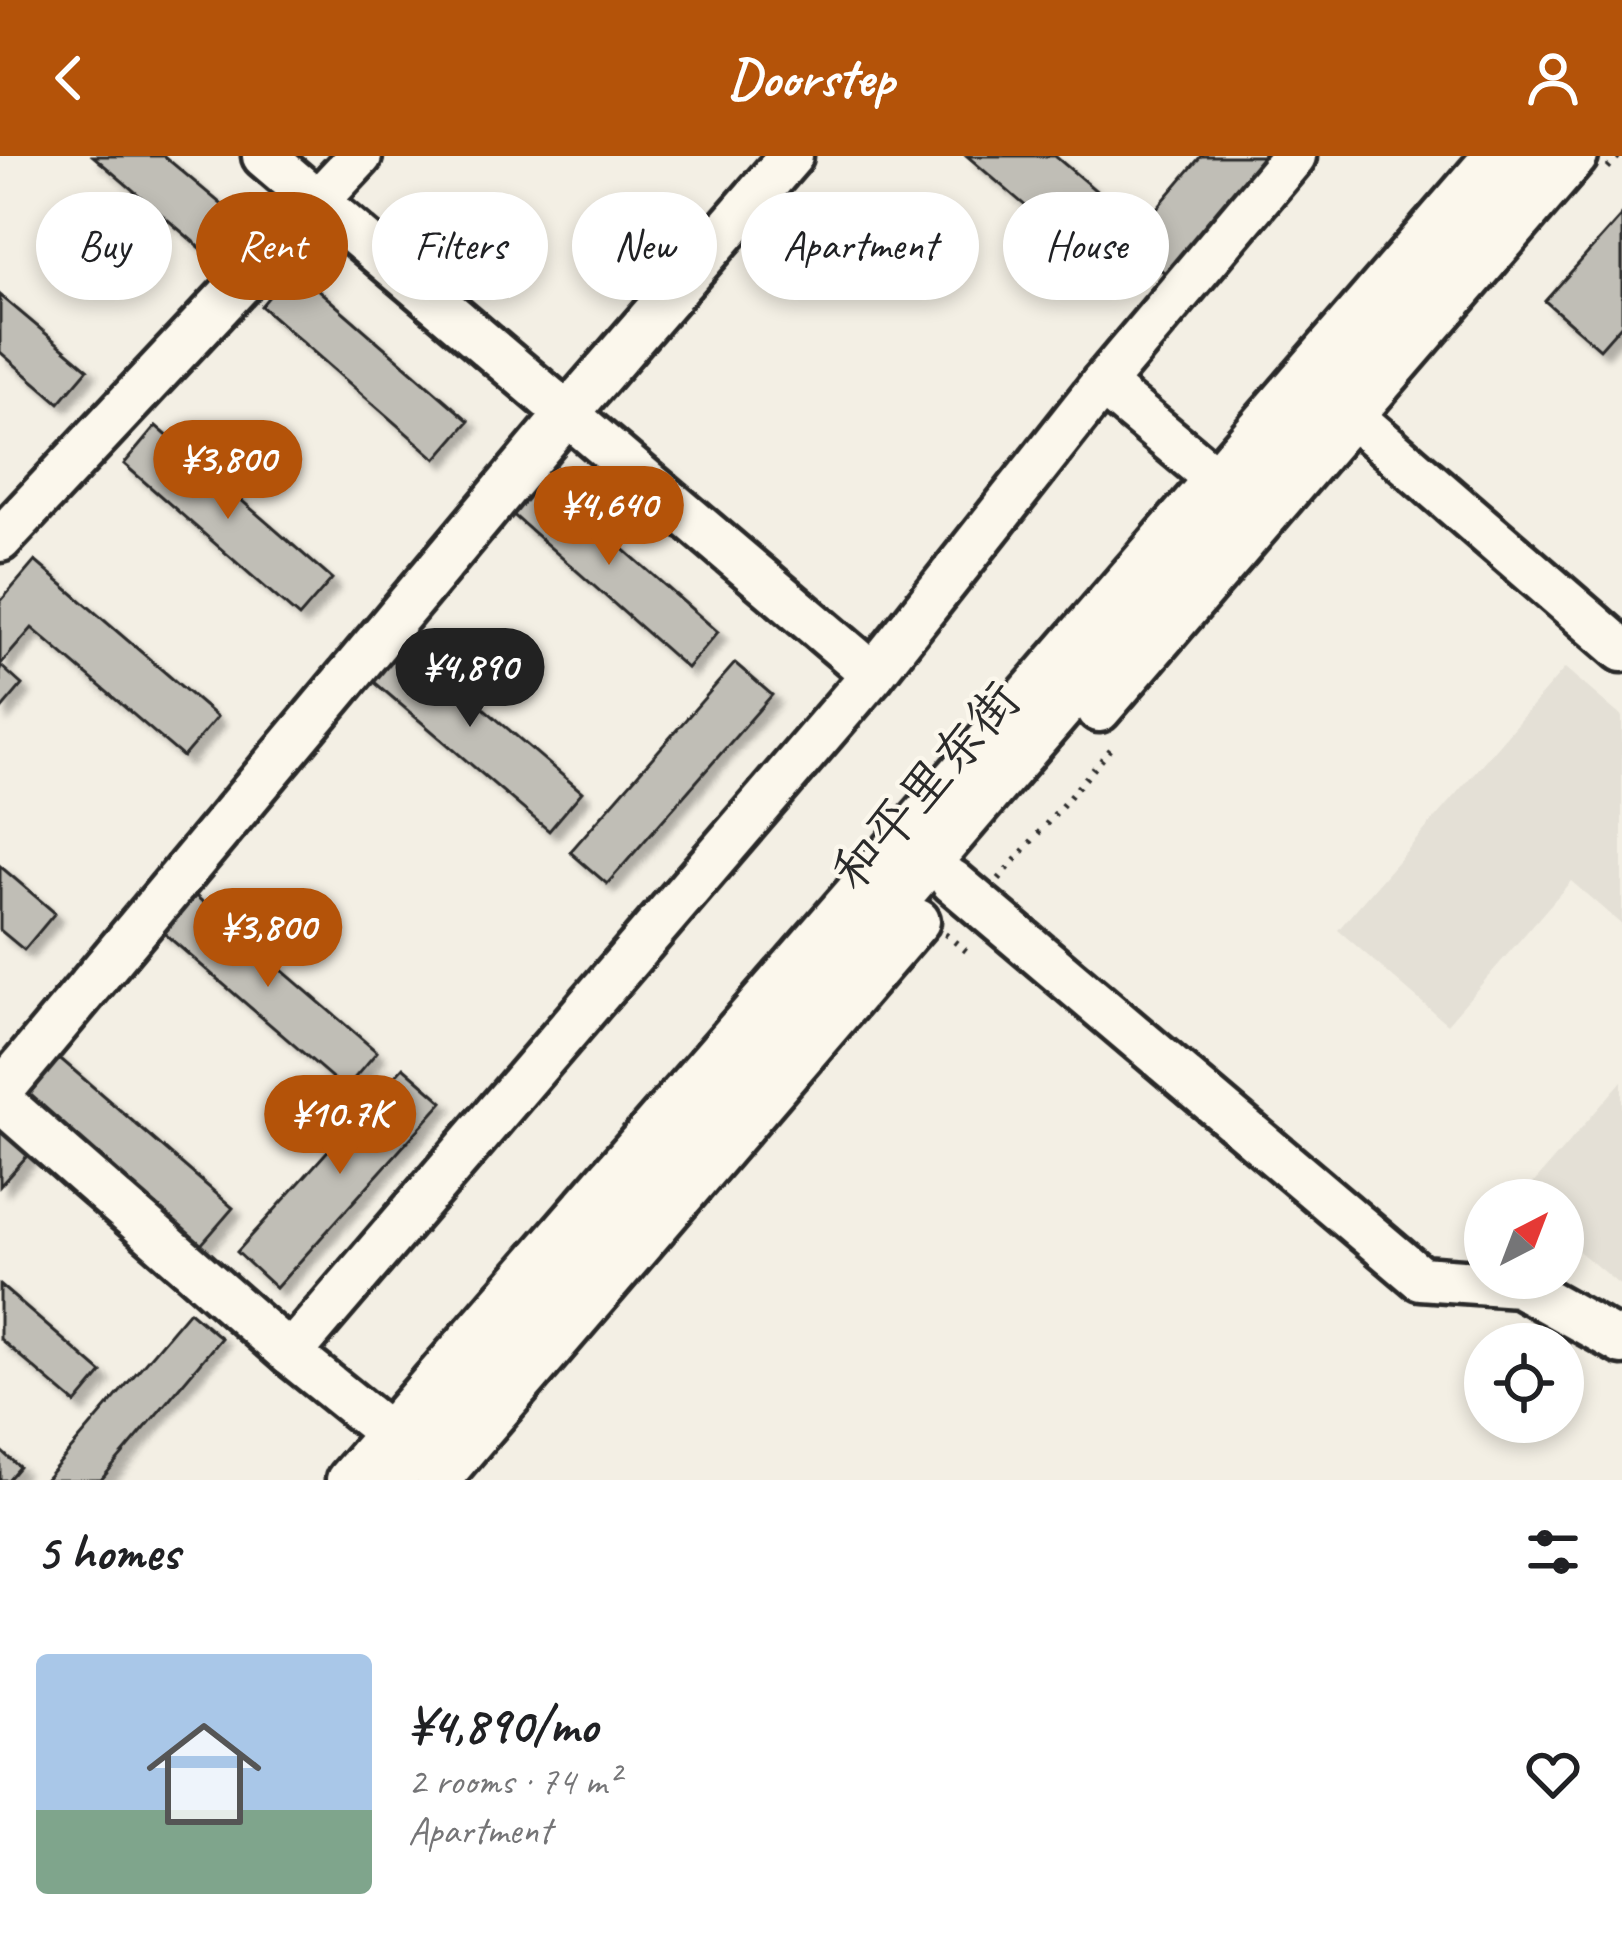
<!DOCTYPE html>
<html lang="en">
<head>
<meta charset="utf-8">
<style>
	:root { --surface:#fff; --page:#f6f6f6; --text:#202124; --muted:#757577; --accent:#b45309 }
	body { margin:0; font-family:Caveat,"LXGW WenKai TC",sans-serif; background:var(--page); color:var(--text); height:100vh; display:flex; flex-direction:column; font-size:45px; white-space:nowrap }
	* { box-sizing:border-box; margin:0 }
	p { font-size:39px; color:var(--muted) }
	.icon { flex:none; width:66px; height:66px; fill:none; stroke:currentColor; stroke-width:2; stroke-linecap:round; stroke-linejoin:round }
	.map { position:relative; height:1324px; overflow:hidden }
	.details { display:flex; flex-direction:column; background:var(--surface); flex:1 }
	.details>* { flex:none }
	.top-card { position:absolute; left:36px; top:36px; width:1551px; height:108px; display:flex; gap:24px }
	.needle { width:78px; rotate:42deg }
	.buttons { position:absolute; left:1464px; top:1023px; display:grid; gap:24px }
	.buttons a { display:grid; place-items:center; width:120px; height:120px; border-radius:50%; background:var(--surface); box-shadow:0 6px 18px #0003; font-size:60px }
	.price { position:absolute; translate:-50% -102px; padding:0 27px; border-radius:42px; background:var(--accent); color:#fff; font-size:39px; line-height:78px; filter:drop-shadow(0 3px 6px #0008) }
	.price::after { content:''; position:absolute; left:50%; top:72px; width:36px; height:27px; margin-left:-18px; background:inherit; clip-path:polygon(0 0,100% 0,50% 100%) }
	.price.active { background:#222; color:#fff }
	ul { padding:0; list-style:none }
	li { display:flex; align-items:center; gap:36px; height:300px; padding:0 36px }
	li span { display:grid; place-items:center; flex:none; width:336px; height:240px; border-radius:12px; color:#555 }
	li>.icon { margin-inline-start:auto }
	span .icon { width:144px; height:144px; fill:#fffc; stroke-width:1 }
	li b { font-size:51px }
	h2 { display:flex; justify-content:space-between; align-items:center; height:144px; padding:0 36px; font-size:51px }
	.pill { padding:0 42px; border-radius:54px; background:var(--surface); box-shadow:0 6px 18px #0003; font-size:42px; line-height:108px }
	.pill.active { background:var(--accent); color:#fff }
	header { display:flex; justify-content:space-between; align-items:center; height:156px; padding:0 36px; background:var(--accent); color:#fff; font-size:54px; font-weight:700 }
	.map>svg:first-child { display:block }
	.built { fill:#e4e0d6 }
	.building { fill:#c0beb6; stroke:#2b2b2b; stroke-width:3; filter:url(#shadow) }
	.lines { fill:none; stroke-linecap:round; stroke-linejoin:round }
	.minor-casing { stroke:#2b2b2b; stroke-width:51 }
	.path { stroke:#2b2b2b; stroke-width:6; stroke-dasharray:3 9; stroke-linecap:butt }
	.minor { stroke:#fbf7ec; stroke-width:42 }
	.labels { text-anchor:middle; stroke-width:9; stroke-linejoin:round; paint-order:stroke }
	.street-label { font-size:51px; fill:#2b2b2b; stroke:#fbf7ec }
</style>
</head>
<body>
<header><svg class="icon" aria-label="back" viewBox="0 0 24 24"><path d="M15 5l-7 7 7 7"/></svg>Doorstep<svg class="icon" aria-label="person" viewBox="0 0 24 24"><circle cx="12" cy="8" r="4"/><path d="M4 21q1-7 8-7t8 7"/></svg></header>
<div class="map">
<svg width="1622" height="1324" viewBox="0 0 1622 1324">
	<defs>
		<filter id="shadow"><feDropShadow dx="8" dy="8" stdDeviation="3" flood-color="#0004"/></filter>
	</defs>
	<rect width="100%" height="100%" fill="#f3efe4"/>
	<filter id="ink" filterUnits="userSpaceOnUse"><feTurbulence type="fractalNoise" baseFrequency=".00833" numOctaves="2"/><feDisplacementMap in="SourceGraphic" scale="24" xChannelSelector="R" yChannelSelector="G"/><feConvolveMatrix kernelMatrix="1 2 1 2 8 2 1 2 1" color-interpolation-filters="sRGB"/></filter>
	<g filter="url(#ink)">
		<g class="built">
			<polygon points="1565,512 1622,561 1622,769 1571,725 1447,868 1338,774"/>
			<polygon points="1622,925 1622,1131 1563,1082 1563,1044 1519,1044"/>
		</g>
		<g class="building">
			<polygon points="93,0 164,0 233,58 203,94"/>
			<polygon points="967,0 1055,0 1107,44 1070,88"/>
			<polygon points="1201,0 1277,0 1172,123 1128,86"/>
			<polygon points="1622,59 1622,168 1600,193 1545,145"/>
			<polygon points="293,112 469,265 436,303 261,150"/>
			<polygon points="0,139 88,213 59,247 0,196"/>
			<polygon points="156,270 332,423 299,461 124,308"/>
			<polygon points="531,312 718,476 687,512 500,347"/>
			<polygon points="35,405 217,561 183,601 32,472 0,509 0,446"/>
			<polygon points="392,474 582,636 549,675 359,513"/>
			<polygon points="735,507 772,539 607,728 570,696"/>
			<polygon points="0,509 22,529 0,555"/>
			<polygon points="0,710 55,757 24,794 0,774"/>
			<polygon points="190,735 377,896 345,933 158,772"/>
			<polygon points="47,891 233,1052 201,1089 15,928"/>
			<polygon points="403,911 443,946 276,1132 237,1096"/>
			<polygon points="0,961 34,992 0,1030"/>
			<polygon points="0,1129 102,1217 76,1248 0,1183"/>
			<polygon points="189,1155 221,1182 101,1324 45,1324"/>
			<polygon points="0,1294 19,1311 8,1324 0,1324"/>
		</g>
		<g class="lines">
			<defs>
				<g id="minor">
					<polyline points="264,0 873,518"/>
					<polyline points="1102,228 1216,323"/>
					<polyline points="1352,260 1622,494"/>
					<polyline points="0,384 360,0"/>
					<polyline points="1099,554 1576,0"/>
					<polyline points="952,725 1420,1122 1518,1129 1622,1187"/>
					<polyline points="0,937 567,258 791,0"/>
					<polyline points="0,944 290,1198"/>
					<polyline points="408,1293 290,1198 873,518 1102,228 1294,0"/>
					<polyline points="348,1324 1495,0"/>
					<polyline points="391,1324 900,741 1536,0"/>
					<polyline points="438,1324 918,765"/>
				</g>
			</defs>
			<use href="#minor" class="minor-casing"/>
			<g class="path">
				<polyline points="1608,12 1619,0"/>
				<polyline points="999,723 1116,587"/>
				<polyline points="945,778 970,798"/>
			</g>
			<use href="#minor" class="minor"/>
		</g>
	</g>
	<g class="labels">
		<g class="street-label">
			<text transform="translate(925 629) rotate(-49)" y="18">和平里东街</text>
		</g>
	</g>
</svg>
<div class="buttons">
<a><svg class="needle" viewBox="-14 -14 28 28"><path d="M0-13l5 13h-10z" fill="#e53935"/><path d="M0 13l5-13h-10z" fill="#757577"/></svg></a>
<a><svg class="icon" aria-label="locate" viewBox="0 0 24 24"><circle cx="12" cy="12" r="6"/><path d="M12 2v4M12 18v4M2 12h4M18 12h4"/></svg></a>
</div>
<b class="price" style="left:228px;top:366px">¥3,800</b>
<b class="price" style="left:609px;top:412px">¥4,640</b>
<b class="price active" style="left:470px;top:574px">¥4,890</b>
<b class="price" style="left:268px;top:834px">¥3,800</b>
<b class="price" style="left:340px;top:1021px">¥10.7K</b>
<div class="top-card">
<a class="pill">Buy</a>
<a class="pill active">Rent</a>
<a class="pill">Filters</a>
<a class="pill">New</a>
<a class="pill">Apartment</a>
<a class="pill">House</a>
</div>
</div>
<section class="details">
<h2>5 homes<svg class="icon" aria-label="filters" viewBox="0 0 24 24"><path d="M4 7h16M4 17h16"/><circle cx="9" cy="7" r="2"/><circle cx="15" cy="17" r="2"/></svg></h2>
<ul>
<li><span style="background:linear-gradient(#a9c7e8 65%,#7fa58c 0)"><svg class="icon" aria-label="home" viewBox="0 0 24 24"><path d="M3 11l9-7 9 7M6 9v11h12V9"/></svg></span><div><b>¥4,890/mo</b><p>2 rooms · 74 m²</p><p>Apartment</p></div><svg class="icon" aria-label="heart" viewBox="0 0 24 24"><path d="M12 20l-8-8c-3-5 5-10 8-4 3-6 11-1 8 4z"/></svg></li>
</ul>
</section>
</body>
</html>
